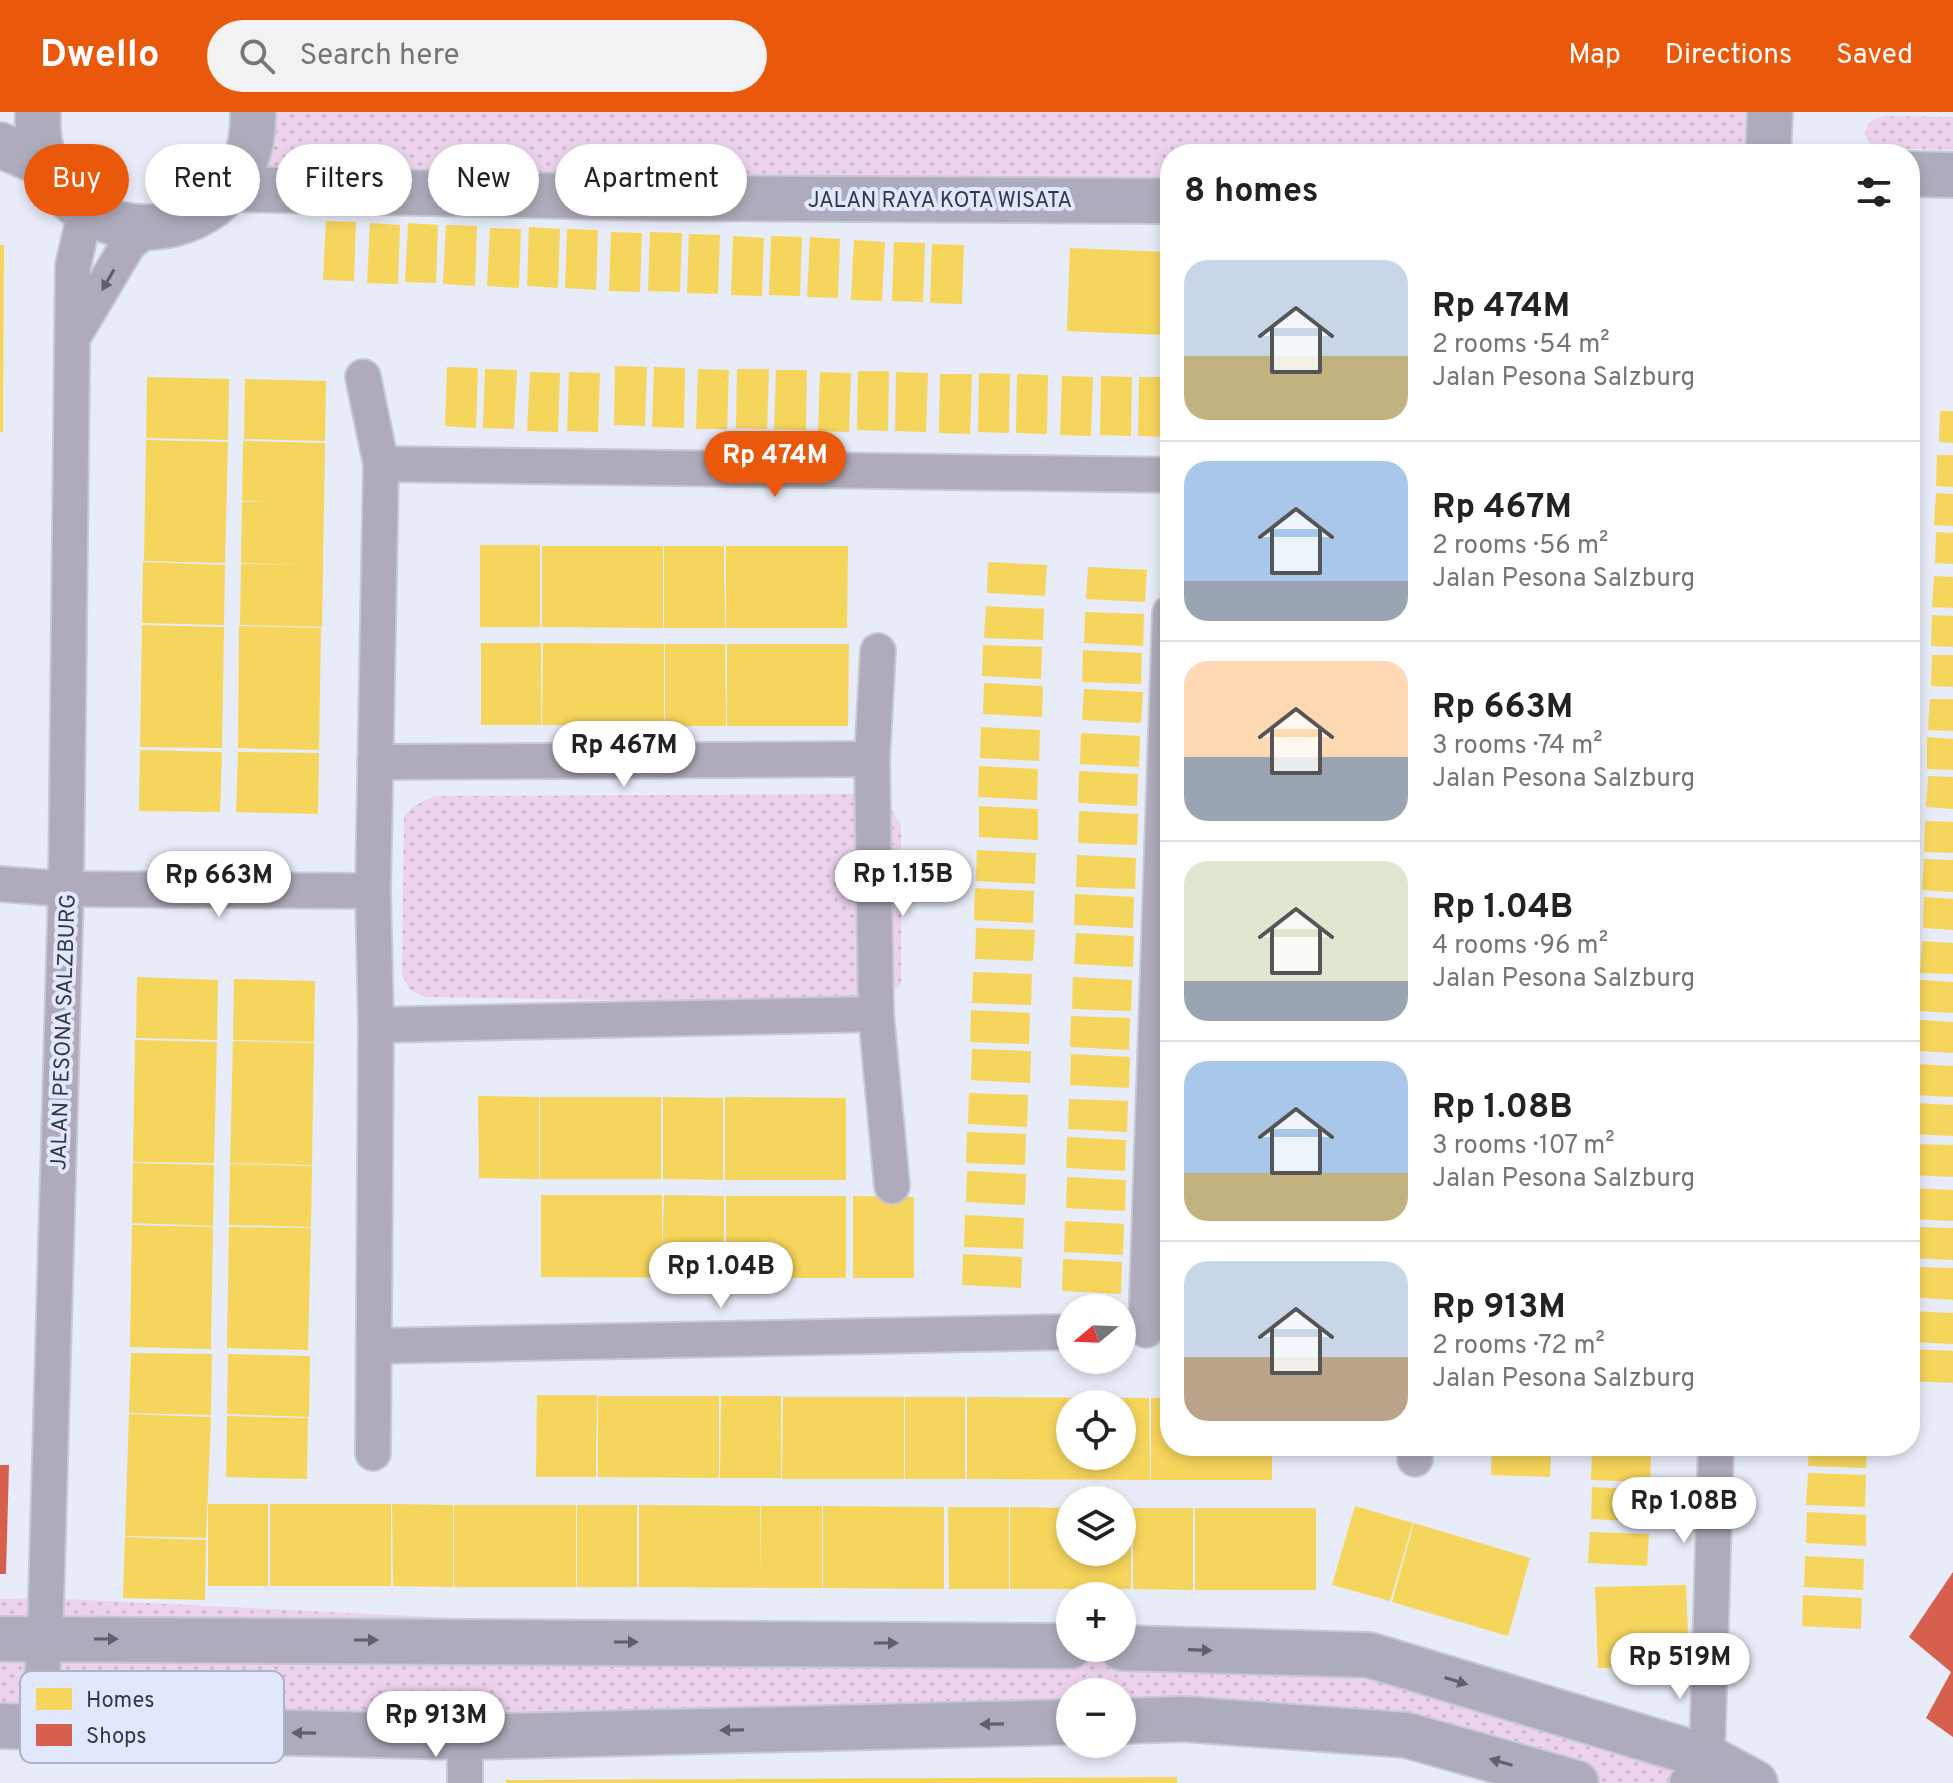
<!DOCTYPE html>
<html lang="en">
<head>
<meta charset="utf-8">
<style>
	:root { --surface:#fff; --page:#f2f2f2; --text:#222; --muted:#767676; --line:#e0e0e0; --accent:#ea580c }
	body { margin:0; font-family:Overpass,sans-serif; background:var(--page); color:var(--text); height:100vh; display:flex; flex-direction:column; font-size:30px; white-space:nowrap }
	* { box-sizing:border-box; margin:0 }
	p { font-size:26px; color:var(--muted) }
	.icon { flex:none; width:44px; height:44px; fill:none; stroke:currentColor; stroke-width:2; stroke-linecap:round; stroke-linejoin:round }
	.map { position:relative; flex:1; overflow:hidden }
	.panel { position:absolute; left:1160px; top:32px; width:760px; height:1312px; display:flex; flex-direction:column; background:var(--surface); border-radius:32px; box-shadow:0 4px 12px #0003 }
	.panel>* { flex:none }
	.top-card { position:absolute; left:24px; top:32px; width:760px; height:72px; display:flex; gap:16px }
	.needle { width:52px; rotate:251deg }
	.controls { position:absolute; left:1056px; top:1182px; display:grid; gap:16px }
	.controls a { display:grid; place-items:center; width:80px; height:80px; border-radius:50%; background:var(--surface); box-shadow:0 4px 12px #0003; font-size:40px }
	.price { position:absolute; translate:-50% -68px; padding:0 18px; border-radius:28px; background:#fff; color:#222; font-size:26px; line-height:52px; filter:drop-shadow(0 2px 4px #0008) }
	.price::after { content:''; position:absolute; left:50%; top:48px; width:24px; height:18px; margin-left:-12px; background:inherit; clip-path:polygon(0 0,100% 0,50% 100%) }
	.price.selected { background:var(--accent); color:#fff }
	ul { padding:0; list-style:none }
	li { display:flex; align-items:center; gap:24px; height:200px; padding:0 24px }
	li+li { border-top:2px solid var(--line) }
	li span { display:grid; place-items:center; flex:none; width:224px; height:160px; border-radius:24px; color:#555 }
	li>.icon { margin-inline-start:auto }
	span .icon { width:96px; height:96px; fill:#fffc; stroke-width:1 }
	li b { font-size:34px }
	h2 { display:flex; justify-content:space-between; align-items:center; height:96px; padding:0 24px; font-size:34px }
	.tag { padding:0 28px; border-radius:36px; background:var(--surface); box-shadow:0 4px 12px #0003; font-size:28px; line-height:72px }
	.tag.selected { background:var(--accent); color:#fff }
	header { display:flex; align-items:center; gap:48px; box-sizing:border-box; height:112px; padding:0 40px; background:var(--accent); color:#fff }
	header strong { font-size:38px }
	nav { display:flex; gap:44px; margin-inline-start:auto; font-size:28px }
	.search { width:560px; height:72px; background:var(--page); display:flex; align-items:center; gap:20px; box-sizing:border-box; padding:0 28px; border-radius:44px; color:var(--muted); font-size:30px }
	.map>svg:first-child { display:block }
	.grass { fill:url(#grass-dots) }
	.homes { fill:#f6d55c; fill-rule:evenodd }
	.shops { fill:#d6604d }
	.lines { fill:none; stroke-linecap:round; stroke-linejoin:round }
	.street-casing { stroke:#c5c9d2; stroke-width:38 }
	.secondary-casing { stroke:#c5c9d2; stroke-width:48 }
	.street { stroke:#b0abbb; stroke-width:34 }
	.secondary { stroke:#aeabbc; stroke-width:44 }
	.oneway { fill:#60606d }
	.oneway2 { fill:#5f606d }
	.labels { text-anchor:middle; stroke-width:8; stroke-linejoin:round; paint-order:stroke }
	.street-label { font-size:22px; fill:#353843; stroke:#e1e8fe }
	.key { fill:#e1e8fe; stroke:#adb3c6; stroke-width:2 }
	.key-label { font-size:22px; fill:#353843 }
</style>
</head>
<body>
<header>
<strong>Dwello</strong>
<div class="search"><svg class="icon" aria-label="search" viewBox="0 0 24 24"><circle cx="10" cy="10" r="6"/><path d="M15 15l6 6"/></svg>Search here</div>
<nav><a>Map</a><a>Directions</a><a>Saved</a></nav>
</header>
<div class="map">
<svg width="1953" height="1671" viewBox="0 0 1953 1671">
	<defs>
		<pattern id="grass-dots" width="8" height="8" patternUnits="userSpaceOnUse" patternTransform="scale(2)"><rect width="8" height="8" fill="#ecd2ec"/><path d="M2 2h.1M6 6h.1" fill="none" stroke="#cbb5cc" stroke-width="1.8" stroke-linecap="round"/></pattern>
	</defs>
	<rect width="100%" height="100%" fill="#e7ecf8"/>
	<g class="grass">
		<polygon points="253,0 1769,0 1767,42 1170,42 1170,89 324,80 245,50"/>
		<polygon points="1884,4 1953,5 1953,38 1874,36 1864,21 1871,9"/>
		<polygon points="865,682 889,693 901,714 901,872 889,884 862,892 425,885 409,877 402,862 404,704 414,694 435,684"/>
		<polygon points="44,1486 1070,1536 1369,1543 1752,1671 1576,1671 1406,1623 1122,1609 1122,1580 1070,1580 1070,1610 0,1617 0,1487"/>
	</g>
	<g class="homes">
		<polygon points="326,109 356,110 354,169 323,168"/>
		<polygon points="370,111 400,113 398,172 367,171"/>
		<polygon points="408,111 438,113 436,171 405,170"/>
		<polygon points="446,113 477,114 475,174 443,172"/>
		<polygon points="529,115 560,117 558,176 527,174"/>
		<polygon points="490,116 521,117 519,176 487,174"/>
		<polygon points="567,117 598,118 596,178 565,176"/>
		<polygon points="611,120 642,121 640,180 609,179"/>
		<polygon points="650,120 682,121 680,180 648,179"/>
		<polygon points="689,122 720,123 718,182 687,181"/>
		<polygon points="733,124 764,126 762,184 731,183"/>
		<polygon points="771,124 802,125 800,184 769,183"/>
		<polygon points="810,125 840,127 838,186 807,185"/>
		<polygon points="854,128 885,130 882,189 851,188"/>
		<polygon points="894,130 925,131 923,190 892,189"/>
		<polygon points="932,132 964,133 962,192 930,191"/>
		<polygon points="0,133 4,133 3,320 0,320"/>
		<polygon points="1070,136 1167,140 1164,223 1067,219"/>
		<polygon points="615,254 647,255 645,314 614,313"/>
		<polygon points="447,255 478,256 476,316 445,314"/>
		<polygon points="654,255 685,256 684,316 652,315"/>
		<polygon points="485,257 517,258 514,317 483,316"/>
		<polygon points="698,257 729,258 727,317 696,317"/>
		<polygon points="737,257 769,257 767,317 736,316"/>
		<polygon points="776,258 807,258 806,318 774,317"/>
		<polygon points="858,259 889,259 888,319 857,318"/>
		<polygon points="530,260 560,261 558,320 527,319"/>
		<polygon points="569,260 600,261 598,320 567,319"/>
		<polygon points="820,260 851,261 849,320 818,319"/>
		<polygon points="896,260 928,261 926,320 895,319"/>
		<polygon points="979,261 1010,262 1009,321 978,320"/>
		<polygon points="940,262 972,262 970,322 939,321"/>
		<polygon points="1017,262 1048,263 1047,322 1016,321"/>
		<polygon points="1062,264 1093,265 1091,324 1060,323"/>
		<polygon points="1101,264 1132,265 1131,324 1100,323"/>
		<polygon points="147,265 229,267 228,328 146,326"/>
		<polygon points="1139,265 1170,265 1170,325 1138,324"/>
		<polygon points="245,267 326,269 325,329 244,327"/>
		<polygon points="1940,299 1953,299 1953,331 1939,330"/>
		<polygon points="146,328 228,330 225,451 144,449"/>
		<polygon points="243,329 325,331 322,515 240,513 241,452 310,453 241,451 242,390 267,390 242,389"/>
		<polygon points="1937,343 1953,343 1953,375 1936,374"/>
		<polygon points="1936,381 1953,382 1953,414 1934,413"/>
		<polygon points="1936,420 1953,421 1953,452 1935,451"/>
		<rect x="480" y="433" width="60" height="82"/>
		<polygon points="542,434 663,434 663,516 542,515"/>
		<polygon points="664,434 724,434 725,516 664,516"/>
		<polygon points="726,434 848,434 847,516 726,516"/>
		<polygon points="143,450 225,453 224,513 142,511"/>
		<polygon points="988,450 1047,453 1045,484 987,481"/>
		<polygon points="1088,455 1147,458 1145,490 1086,487"/>
		<polygon points="1934,464 1953,465 1953,496 1932,495"/>
		<polygon points="986,494 1044,497 1043,528 984,526"/>
		<polygon points="1085,500 1144,502 1143,534 1084,531"/>
		<polygon points="1932,503 1953,504 1953,535 1931,534"/>
		<polygon points="142,513 224,515 222,636 140,635"/>
		<polygon points="239,514 321,516 319,638 238,636"/>
		<rect x="481" y="531" width="60" height="82"/>
		<polygon points="543,531 664,532 664,613 542,613"/>
		<polygon points="665,532 725,532 726,614 665,614"/>
		<polygon points="727,532 849,532 848,614 727,614"/>
		<polygon points="983,533 1042,535 1041,567 982,564"/>
		<polygon points="1083,538 1142,541 1141,572 1082,570"/>
		<polygon points="1932,543 1953,543 1953,575 1931,574"/>
		<polygon points="984,571 1043,574 1042,605 983,602"/>
		<polygon points="1084,577 1143,580 1141,611 1082,608"/>
		<polygon points="1930,587 1953,587 1953,619 1928,618"/>
		<polygon points="981,615 1040,618 1039,649 980,646"/>
		<polygon points="1081,621 1140,624 1139,655 1080,652"/>
		<polygon points="1927,625 1953,627 1953,658 1927,657"/>
		<polygon points="140,638 222,640 220,700 139,699"/>
		<polygon points="238,640 319,641 318,702 236,700"/>
		<polygon points="979,654 1038,657 1037,688 978,685"/>
		<polygon points="1079,659 1138,662 1137,694 1078,691"/>
		<polygon points="1928,664 1953,665 1953,697 1926,695"/>
		<polygon points="979,694 1038,697 1038,728 979,725"/>
		<polygon points="1079,699 1138,702 1137,733 1078,731"/>
		<polygon points="1925,709 1953,710 1953,741 1924,740"/>
		<polygon points="977,738 1036,741 1035,772 976,769"/>
		<polygon points="1077,743 1136,746 1135,777 1076,775"/>
		<polygon points="1924,747 1953,748 1953,780 1922,778"/>
		<polygon points="975,776 1034,779 1033,811 974,808"/>
		<polygon points="1075,782 1134,785 1133,816 1074,813"/>
		<polygon points="1924,785 1953,787 1953,818 1923,816"/>
		<polygon points="976,816 1035,818 1033,849 975,847"/>
		<polygon points="1076,821 1134,824 1133,855 1074,852"/>
		<polygon points="1922,829 1953,831 1953,862 1920,861"/>
		<polygon points="973,860 1032,862 1031,893 972,891"/>
		<polygon points="137,865 218,868 217,928 136,926"/>
		<polygon points="1073,865 1132,868 1131,899 1072,897"/>
		<polygon points="234,867 315,869 314,930 233,928"/>
		<polygon points="1919,868 1953,870 1953,901 1919,899"/>
		<polygon points="971,898 1030,901 1029,932 970,930"/>
		<polygon points="1071,904 1130,906 1129,938 1070,935"/>
		<polygon points="1920,908 1953,910 1953,941 1919,939"/>
		<polygon points="135,928 217,930 214,1051 133,1050"/>
		<polygon points="233,929 314,931 312,1053 230,1051"/>
		<polygon points="972,937 1031,939 1030,971 971,968"/>
		<polygon points="1071,942 1130,945 1129,976 1070,973"/>
		<polygon points="1917,952 1953,954 1953,985 1916,983"/>
		<polygon points="969,981 1028,983 1027,1015 968,1012"/>
		<polygon points="478,984 539,985 539,1067 479,1066"/>
		<rect x="540" y="985" width="121" height="82"/>
		<polygon points="663,985 723,986 723,1068 663,1067"/>
		<polygon points="725,985 846,986 846,1068 725,1068"/>
		<polygon points="1069,987 1128,989 1127,1020 1068,1017"/>
		<polygon points="1915,991 1953,993 1953,1024 1914,1022"/>
		<polygon points="967,1020 1026,1022 1025,1053 966,1051"/>
		<polygon points="1067,1025 1126,1028 1125,1059 1066,1056"/>
		<polygon points="1912,1032 1953,1033 1953,1065 1911,1063"/>
		<polygon points="133,1051 214,1053 213,1114 132,1111"/>
		<polygon points="230,1052 312,1054 311,1115 229,1113"/>
		<polygon points="967,1059 1026,1062 1025,1093 966,1090"/>
		<polygon points="1067,1065 1126,1068 1125,1099 1066,1096"/>
		<polygon points="1910,1076 1953,1078 1953,1109 1910,1107"/>
		<polygon points="541,1083 662,1083 662,1154 664,1083 724,1084 724,1166 541,1165"/>
		<rect x="726" y="1084" width="120" height="82"/>
		<polygon points="853,1084 914,1085 914,1166 853,1166"/>
		<polygon points="965,1103 1024,1106 1023,1137 964,1135"/>
		<polygon points="1065,1109 1124,1112 1123,1143 1064,1140"/>
		<polygon points="132,1113 213,1115 211,1237 130,1235"/>
		<polygon points="229,1115 311,1116 308,1238 227,1236"/>
		<polygon points="1910,1115 1953,1116 1953,1148 1910,1146"/>
		<polygon points="963,1142 1022,1145 1021,1176 962,1173"/>
		<polygon points="1063,1147 1122,1150 1121,1182 1062,1179"/>
		<polygon points="1910,1155 1953,1156 1953,1188 1910,1185"/>
		<polygon points="1910,1199 1953,1201 1953,1232 1910,1230"/>
		<polygon points="1910,1237 1953,1239 1953,1271 1910,1269"/>
		<polygon points="131,1241 212,1242 211,1303 129,1301"/>
		<polygon points="228,1242 310,1244 309,1305 227,1302"/>
		<polygon points="537,1283 597,1283 596,1365 536,1365"/>
		<polygon points="598,1284 719,1284 719,1366 598,1365"/>
		<polygon points="721,1284 781,1284 781,1366 720,1366"/>
		<polygon points="783,1285 904,1285 904,1367 782,1367"/>
		<rect x="905" y="1285" width="60" height="82"/>
		<path d="M 967,1285 L 1149,1286 L 1150,1368 L 967,1367 ZM 1070,1292 L 1122,1292 L 1122,1344 L 1070,1344 Z"/>
		<polygon points="1151,1286 1170,1286 1170,1334 1272,1334 1272,1368 1151,1368"/>
		<polygon points="129,1302 211,1305 206,1426 125,1424"/>
		<polygon points="227,1304 308,1306 307,1367 226,1365"/>
		<polygon points="1492,1334 1551,1334 1550,1365 1491,1363"/>
		<polygon points="1809,1334 1867,1334 1866,1356 1808,1354"/>
		<polygon points="1592,1337 1651,1340 1650,1370 1591,1368"/>
		<polygon points="1808,1361 1866,1363 1865,1395 1806,1393"/>
		<polygon points="1592,1375 1651,1378 1650,1410 1591,1407"/>
		<rect x="208" y="1392" width="60" height="82"/>
		<rect x="270" y="1392" width="121" height="82"/>
		<polygon points="392,1392 453,1393 453,1475 393,1474"/>
		<rect x="454" y="1393" width="122" height="82"/>
		<rect x="577" y="1393" width="60" height="82"/>
		<polygon points="639,1393 760,1394 760,1465 761,1394 822,1394 822,1476 639,1475"/>
		<polygon points="823,1394 944,1395 944,1477 823,1476"/>
		<polygon points="1355,1394 1413,1411 1390,1489 1332,1473"/>
		<polygon points="948,1395 1009,1395 1009,1477 949,1477"/>
		<polygon points="1010,1395 1070,1396 1070,1440 1122,1440 1122,1395 1131,1395 1131,1477 1010,1477"/>
		<polygon points="1133,1396 1193,1396 1193,1478 1133,1477"/>
		<rect x="1195" y="1396" width="121" height="82"/>
		<polygon points="1807,1400 1866,1403 1866,1434 1806,1431"/>
		<polygon points="1414,1411 1530,1446 1508,1524 1392,1490"/>
		<polygon points="1590,1420 1649,1422 1647,1454 1588,1451"/>
		<polygon points="125,1425 206,1428 205,1488 123,1486"/>
		<polygon points="1805,1444 1864,1447 1863,1478 1804,1475"/>
		<polygon points="1686,1473 1689,1553 1598,1556 1595,1475"/>
		<polygon points="1803,1483 1862,1486 1861,1517 1802,1514"/>
		<polygon points="1177,1665 1177,1671 506,1671 506,1668"/>
	</g>
	<g class="shops">
		<polygon points="0,1353 9,1353 6,1462 0,1462"/>
		<polygon points="1953,1460 1953,1625 1926,1606 1951,1560 1909,1525"/>
	</g>
	<g class="lines">
		<defs>
			<g id="street">
				<polyline points="73,225 129,131 148,117"/>
				<polyline points="363,265 381,352 373,779 376,913 373,1341"/>
				<polyline points="381,352 1170,363"/>
				<polyline points="878,539 872,647 876,902 892,1074"/>
				<polyline points="375,650 872,647"/>
				<polyline points="0,772 66,777 373,779"/>
				<polyline points="376,913 876,902"/>
				<polyline points="1146,1218 1170,501"/>
				<polyline points="374,1234 1070,1220"/>
				<polyline points="1415,1347 1415,1334"/>
				<polyline points="38,1615 45,1526 66,777 73,154 82,114 89,101"/>
				<polyline points="465,1671 465,1625"/>
				<polyline points="1687,1671 1707,1645 1716,1334"/>
			</g>
			<g id="secondary">
				<path d="M 38,0 C 29,150 257,157 253,0"/>
				<polyline points="0,33 46,53"/>
				<polyline points="1768,42 1770,0"/>
				<polyline points="1910,62 1953,63"/>
				<polyline points="229,77 662,86 1170,89"/>
				<polyline points="0,1527 1070,1534"/>
				<polyline points="1122,1536 1369,1543 1707,1645 1755,1671"/>
				<polyline points="1122,1609 1184,1607 1406,1623 1576,1671"/>
				<polyline points="0,1614 465,1625 1070,1610"/>
			</g>
		</defs>
		<use href="#street" class="street-casing"/>
		<use href="#secondary" class="secondary-casing"/>
		<use href="#street" class="street"/>
		<use href="#secondary" class="secondary"/>
	</g>
	<defs><path id="oneway-solid" d="M-6-.8H1V-3.2L6.5 0L1 3.2V.8H-6Z" transform="scale(2)"/></defs>
	<use class="oneway" href="#oneway-solid" transform="translate(108 168) rotate(120)"/>
	<g class="oneway2">
		<use href="#oneway-solid" transform="translate(106 1527)"/>
		<use href="#oneway-solid" transform="translate(366 1528)"/>
		<use href="#oneway-solid" transform="translate(626 1530)"/>
		<use href="#oneway-solid" transform="translate(886 1531)"/>
		<use href="#oneway-solid" transform="translate(1200 1538) rotate(2)"/>
		<use href="#oneway-solid" transform="translate(1456 1569) rotate(17)"/>
		<use href="#oneway-solid" transform="translate(992 1612) rotate(179)"/>
		<use href="#oneway-solid" transform="translate(732 1618) rotate(179)"/>
		<use href="#oneway-solid" transform="translate(304 1621) rotate(-179)"/>
		<use href="#oneway-solid" transform="translate(1501 1650) rotate(-164)"/>
	</g>
	<g class="labels">
		<g class="street-label">
			<text x="940" y="95">JALAN RAYA KOTA WISATA</text>
			<text transform="translate(62 920) rotate(-88)" y="8">JALAN PESONA SALZBURG</text>
		</g>
	</g>
	<rect x="20" y="1559" width="264" height="92" rx="12" class="key"/>
	<rect x="36" y="1576" width="36" height="22" fill="#f6d55c"/>
	<rect x="36" y="1612" width="36" height="22" fill="#d6604d"/>
	<g class="key-label">
		<text x="86" y="1595">Homes</text>
		<text x="86" y="1631">Shops</text>
	</g>
</svg>
<div class="controls">
<a><svg class="needle" viewBox="-14 -14 28 28"><path d="M0-13l5 13h-10z" fill="#e53935"/><path d="M0 13l5-13h-10z" fill="#767676"/></svg></a>
<a><svg class="icon" aria-label="locate" viewBox="0 0 24 24"><circle cx="12" cy="12" r="6"/><path d="M12 2v4M12 18v4M2 12h4M18 12h4"/></svg></a>
<a><svg class="icon" aria-label="layers" viewBox="0 0 24 24"><path d="M12 4l9 5-9 5-9-5zM3 14l9 5 9-5"/></svg></a>
<a>+</a>
<a>−</a>
</div>
<b class="price selected" style="left:775px;top:387px">Rp 474M</b>
<b class="price" style="left:624px;top:677px">Rp 467M</b>
<b class="price" style="left:903px;top:806px">Rp 1.15B</b>
<b class="price" style="left:219px;top:807px">Rp 663M</b>
<b class="price" style="left:721px;top:1198px">Rp 1.04B</b>
<b class="price" style="left:1684px;top:1433px">Rp 1.08B</b>
<b class="price" style="left:1680px;top:1589px">Rp 519M</b>
<b class="price" style="left:436px;top:1647px">Rp 913M</b>
<div class="top-card">
<a class="tag selected">Buy</a>
<a class="tag">Rent</a>
<a class="tag">Filters</a>
<a class="tag">New</a>
<a class="tag">Apartment</a>
</div>
<section class="panel">
<h2>8 homes<svg class="icon" aria-label="filters" viewBox="0 0 24 24"><path d="M4 7h16M4 17h16"/><circle cx="9" cy="7" r="2"/><circle cx="15" cy="17" r="2"/></svg></h2>
<ul>
<li><span style="background:linear-gradient(#c9d6e8 60%,#c2b280 0)"><svg class="icon" aria-label="home" viewBox="0 0 24 24"><path d="M3 11l9-7 9 7M6 9v11h12V9"/></svg></span><div><b>Rp 474M</b><p>2 rooms · 54 m²</p><p>Jalan Pesona Salzburg</p></div></li>
<li><span style="background:linear-gradient(#a9c7e8 75%,#9aa5b1 0)"><svg class="icon" aria-label="home" viewBox="0 0 24 24"><path d="M3 11l9-7 9 7M6 9v11h12V9"/></svg></span><div><b>Rp 467M</b><p>2 rooms · 56 m²</p><p>Jalan Pesona Salzburg</p></div></li>
<li><span style="background:linear-gradient(#ffd9b3 60%,#9aa5b1 0)"><svg class="icon" aria-label="home" viewBox="0 0 24 24"><path d="M3 11l9-7 9 7M6 9v11h12V9"/></svg></span><div><b>Rp 663M</b><p>3 rooms · 74 m²</p><p>Jalan Pesona Salzburg</p></div></li>
<li><span style="background:linear-gradient(#dfe7d0 75%,#9aa5b1 0)"><svg class="icon" aria-label="home" viewBox="0 0 24 24"><path d="M3 11l9-7 9 7M6 9v11h12V9"/></svg></span><div><b>Rp 1.04B</b><p>4 rooms · 96 m²</p><p>Jalan Pesona Salzburg</p></div></li>
<li><span style="background:linear-gradient(#a9c7e8 70%,#c2b280 0)"><svg class="icon" aria-label="home" viewBox="0 0 24 24"><path d="M3 11l9-7 9 7M6 9v11h12V9"/></svg></span><div><b>Rp 1.08B</b><p>3 rooms · 107 m²</p><p>Jalan Pesona Salzburg</p></div></li>
<li><span style="background:linear-gradient(#c9d6e8 60%,#b9a48a 0)"><svg class="icon" aria-label="home" viewBox="0 0 24 24"><path d="M3 11l9-7 9 7M6 9v11h12V9"/></svg></span><div><b>Rp 913M</b><p>2 rooms · 72 m²</p><p>Jalan Pesona Salzburg</p></div></li>
</ul>
</section>
</div>
</body>
</html>
